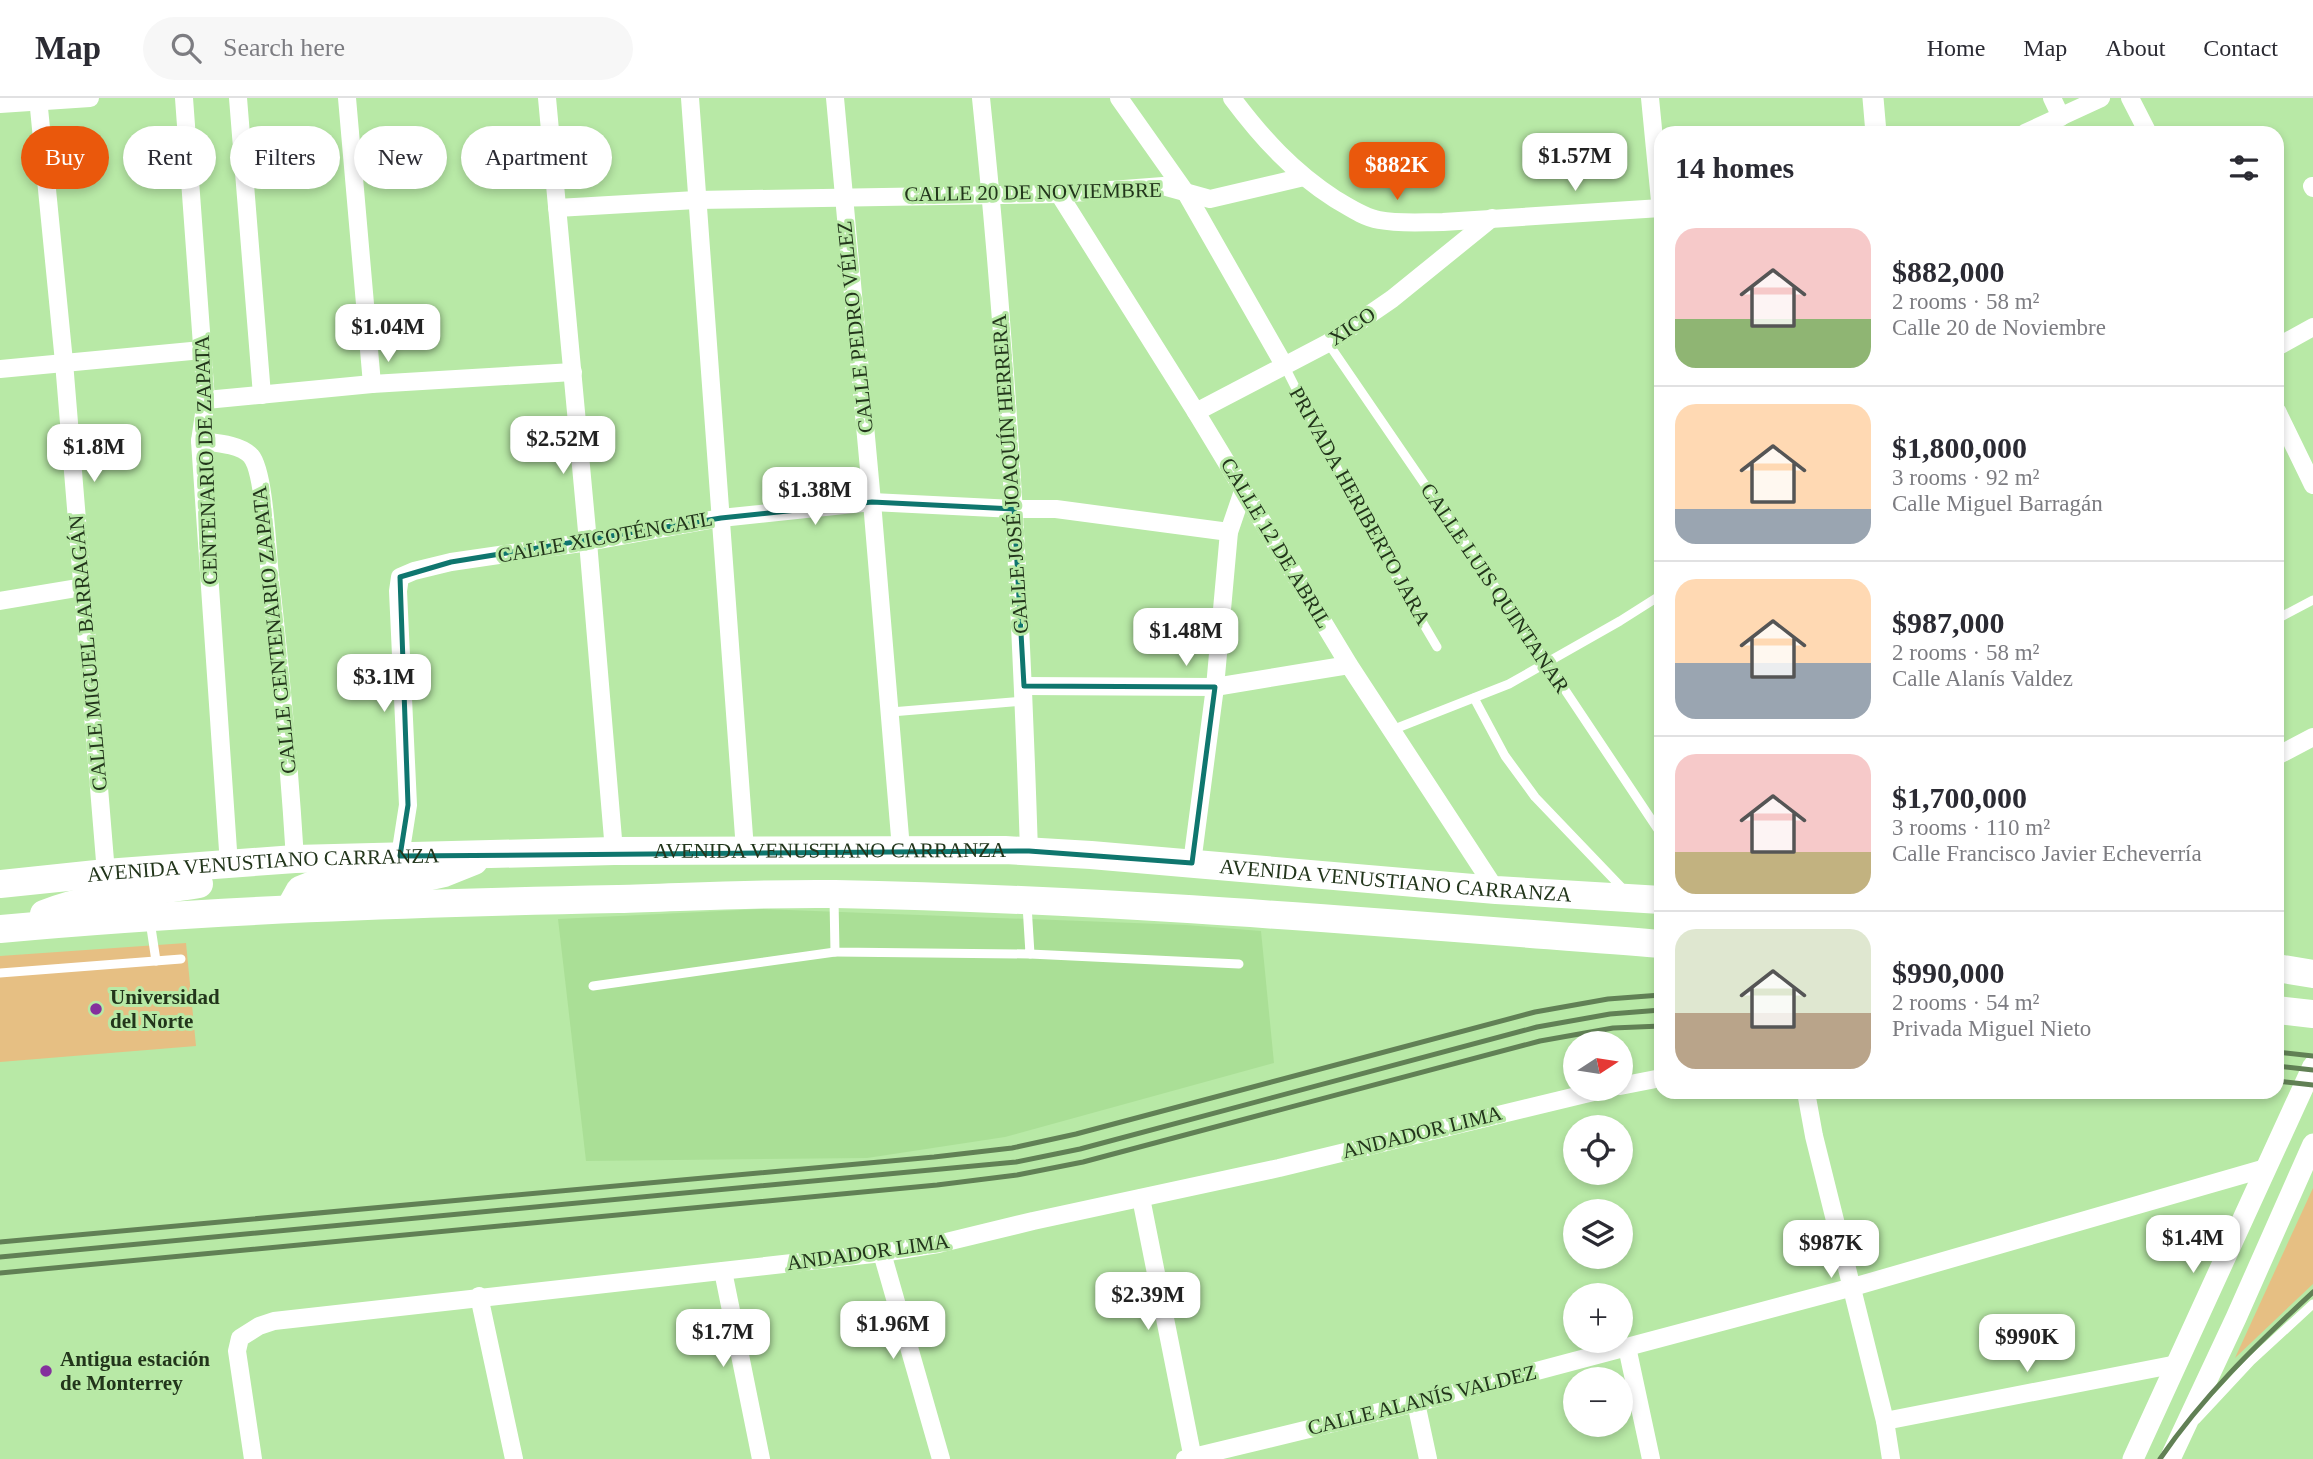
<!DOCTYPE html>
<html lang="en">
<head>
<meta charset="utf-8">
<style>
	:root { --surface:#fff; --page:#f7f7f7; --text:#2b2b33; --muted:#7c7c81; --line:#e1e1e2; --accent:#ea580c }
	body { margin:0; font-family:"Times New Roman",serif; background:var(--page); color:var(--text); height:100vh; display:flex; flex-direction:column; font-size:26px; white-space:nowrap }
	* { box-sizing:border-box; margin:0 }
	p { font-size:23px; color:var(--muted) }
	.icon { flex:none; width:38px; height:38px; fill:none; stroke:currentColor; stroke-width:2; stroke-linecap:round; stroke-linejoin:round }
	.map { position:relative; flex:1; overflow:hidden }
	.side { position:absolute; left:1654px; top:28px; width:630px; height:973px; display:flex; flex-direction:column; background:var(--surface); border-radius:21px; box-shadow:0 4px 10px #0003 }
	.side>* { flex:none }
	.guide { position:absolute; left:21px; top:28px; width:665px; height:63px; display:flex; gap:14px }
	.needle { width:46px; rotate:78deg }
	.fabs { position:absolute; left:1563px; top:933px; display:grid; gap:14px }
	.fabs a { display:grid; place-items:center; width:70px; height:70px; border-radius:50%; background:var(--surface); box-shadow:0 4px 10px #0003; font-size:35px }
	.price { position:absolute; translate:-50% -60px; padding:0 16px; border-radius:14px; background:#fff; color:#222; font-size:23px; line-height:46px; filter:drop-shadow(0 2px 4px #0008) }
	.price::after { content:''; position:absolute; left:50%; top:42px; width:21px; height:16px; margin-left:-10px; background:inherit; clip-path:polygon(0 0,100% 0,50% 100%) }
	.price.current { background:var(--accent); color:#fff }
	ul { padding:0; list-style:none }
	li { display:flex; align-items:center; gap:21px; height:175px; padding:0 21px }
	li+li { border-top:2px solid var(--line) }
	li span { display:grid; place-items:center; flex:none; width:196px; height:140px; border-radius:21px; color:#555 }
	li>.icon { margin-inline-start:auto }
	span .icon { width:84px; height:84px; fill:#fffc; stroke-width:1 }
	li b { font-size:30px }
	h2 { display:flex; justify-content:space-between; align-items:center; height:84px; padding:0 21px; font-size:30px }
	.tag { padding:0 24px; border-radius:32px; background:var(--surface); box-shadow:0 4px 10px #0003; font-size:24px; line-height:63px }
	.tag.current { background:var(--accent); color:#fff }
	header { display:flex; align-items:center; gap:42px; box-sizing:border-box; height:98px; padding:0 35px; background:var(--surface); border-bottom:2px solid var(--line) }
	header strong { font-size:33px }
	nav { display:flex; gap:38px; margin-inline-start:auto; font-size:24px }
	.search { width:490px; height:63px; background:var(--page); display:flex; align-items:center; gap:18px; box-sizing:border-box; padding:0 24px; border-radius:38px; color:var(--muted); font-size:26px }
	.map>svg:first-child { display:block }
	.built { fill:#aadf96 }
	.green { fill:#e6bf83 }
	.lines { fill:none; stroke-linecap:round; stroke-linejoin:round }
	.service { stroke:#fff; stroke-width:9 }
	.minor { stroke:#fff; stroke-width:18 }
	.tertiary { stroke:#fff; stroke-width:21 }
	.primary { stroke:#fff; stroke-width:28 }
	.rail { stroke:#618055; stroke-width:5 }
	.marked { fill:none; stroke:#0f766e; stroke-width:5; stroke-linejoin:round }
	.poi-dot { fill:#842f9d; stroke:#b8e9a6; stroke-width:2.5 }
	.labels { text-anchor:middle; stroke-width:6; stroke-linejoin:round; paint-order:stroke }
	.street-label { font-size:21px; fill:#22351b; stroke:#b8e9a6 }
	.poi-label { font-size:21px; font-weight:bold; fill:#22351b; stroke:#b8e9a6; text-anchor:start }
</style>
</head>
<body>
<header>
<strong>Map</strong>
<div class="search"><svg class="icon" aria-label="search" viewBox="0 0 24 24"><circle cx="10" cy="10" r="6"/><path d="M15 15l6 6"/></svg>Search here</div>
<nav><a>Home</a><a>Map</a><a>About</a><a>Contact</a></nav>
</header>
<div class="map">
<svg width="2313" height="1361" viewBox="0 0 2313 1361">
	<rect width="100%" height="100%" fill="#b8e9a6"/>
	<polygon class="built" points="761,811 1186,827 1261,833 1274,965 1005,1039 867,1060 586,1063 558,821"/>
	<g class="green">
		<polygon points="186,845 196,948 0,964 0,858"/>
		<polygon points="2313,1090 2313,1186 2235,1260"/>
	</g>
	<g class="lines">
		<g class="service">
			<polyline points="1328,245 1547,565 1661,736"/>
			<path d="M 1284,267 C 1332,363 1382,457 1437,549"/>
			<polyline points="2277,521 2313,502"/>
			<polyline points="1474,600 1505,658 1535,699 1625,793"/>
			<polyline points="891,614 1024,603"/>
			<polyline points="1392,632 1509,586 1620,523 1661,497"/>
			<polyline points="834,801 835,854 1030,856 1027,807"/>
			<polyline points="150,823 156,863"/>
			<polyline points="1030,856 1239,866"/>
			<polyline points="0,875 181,861"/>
			<polyline points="593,888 835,854"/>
			<polyline points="2196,1322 2251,1263 2313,1206"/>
		</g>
		<g class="minor">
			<polyline points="38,0 64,264 106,775"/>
			<polyline points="184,0 206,302 200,343 229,767"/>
			<polyline points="238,0 262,297"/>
			<polyline points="347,0 372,286"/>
			<polyline points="547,0 588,444 614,753"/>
			<polyline points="690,0 745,752"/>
			<polyline points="835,0 872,404 901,751"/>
			<path d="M 981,0 C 1007,250 1021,502 1029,753"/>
			<polyline points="1119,0 1186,95 1284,267"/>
			<path d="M 1232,0 C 1262,40 1293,74 1335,101 C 1349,109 1363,119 1379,122 C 1400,126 1422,124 1443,124 L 1661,110"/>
			<polyline points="1650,0 1661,113"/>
			<polyline points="2052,0 2061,19"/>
			<polyline points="2130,0 2148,35"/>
			<polyline points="0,6 90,0"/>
			<polyline points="2025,35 2101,0"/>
			<polyline points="2312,88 2313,90"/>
			<polyline points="1059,96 1196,314 1349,567 1496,792"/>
			<polyline points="557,110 696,102 1059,96 1163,88 1210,101 1304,79"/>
			<polyline points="2277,249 2313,229"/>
			<polyline points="0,271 202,252"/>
			<polyline points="206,302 372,286 573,274"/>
			<polyline points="2277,313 2313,387"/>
			<polyline points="1196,314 1328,245 1392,201 1492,120"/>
			<path d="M 200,343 C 216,345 240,346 251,358 C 264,373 267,446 269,468 C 280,566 289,663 295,761"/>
			<polyline points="0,503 83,489"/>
			<polyline points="1024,588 1215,589 1349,567"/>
			<polyline points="2277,658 2313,639"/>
			<polyline points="400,758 408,707 398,493 400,479 414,473 451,464 588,444 721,420 872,404 1014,411 1056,411 1229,434"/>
			<polyline points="1192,765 1215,589 1229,434 1243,393"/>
			<polyline points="1620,988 1661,980"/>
			<polyline points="1806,994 1814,1038 1885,1323 1891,1361"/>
			<polyline points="1141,1100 1193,1361"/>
			<polyline points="882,1155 941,1361"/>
			<polyline points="723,1173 761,1361"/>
			<polyline points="479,1198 514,1361"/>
			<polyline points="1627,1249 1651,1361"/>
			<polyline points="1416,1305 1428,1361"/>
			<polyline points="1885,1323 2177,1266"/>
			<polyline points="253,1361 237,1253 240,1240 259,1228 274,1223 882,1155 938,1146 1033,1123 1279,1070 1610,990"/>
			<polyline points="1185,1361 1416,1305 1853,1189 2266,1070"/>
		</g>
		<g class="tertiary">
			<polyline points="1873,0 1876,35"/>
			<polyline points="2133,1361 2313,968"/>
			<polyline points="2170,1361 2236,1220 2313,1046"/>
		</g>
		<g class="primary">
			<path id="s1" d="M 0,786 L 106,775 L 295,761 L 614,753 L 1005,752 L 1091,757 L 1496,792 L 1661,802"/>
			<polyline points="290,810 300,792 320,784 426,779 444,775 474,763"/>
			<path d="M 44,816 C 94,796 147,795 199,786"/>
			<path d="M 0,831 C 206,812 411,805 618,801 C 690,799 762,795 835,796 C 1111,801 1386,825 1661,846"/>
			<polyline points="2277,870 2313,876"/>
			<polyline points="2277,912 2313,916"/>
		</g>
		<g class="rail">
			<polyline points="2277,954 2313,958"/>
			<polyline points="2277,968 2313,972"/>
			<polyline points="2277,983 2313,987"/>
			<polyline points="0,1144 934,1059 1012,1050 1076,1036 1535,914 1608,901 1661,897"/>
			<polyline points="0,1159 1016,1064 1080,1051 1537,929 1610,916 1661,912"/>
			<polyline points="0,1175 937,1087 1017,1077 1083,1064 1540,943 1613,930 1661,928"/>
			<path d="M 2160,1361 C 2203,1298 2257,1246 2313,1194"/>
		</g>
	</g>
	<path class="marked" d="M 872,404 L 1014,411 L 1024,588 L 1215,589 L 1192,765 L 1029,753 L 400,758 L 408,707 L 400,479 L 451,464 L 721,420 Z"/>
	<g class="poi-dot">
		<circle cx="96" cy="911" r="7"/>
		<circle cx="46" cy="1273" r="7"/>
	</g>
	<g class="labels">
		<g class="street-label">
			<text transform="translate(1033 94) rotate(-1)" y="7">CALLE 20 DE NOVIEMBRE</text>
			<text transform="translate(1352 228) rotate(-34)" y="7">XICO</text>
			<text transform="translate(855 229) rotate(-96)" y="7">CALLE PEDRO VÉLEZ</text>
			<text transform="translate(206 362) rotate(-92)" y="7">CENTENARIO DE ZAPATA</text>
			<text transform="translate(1010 376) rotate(-94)" y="7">CALLE JOSÉ JOAQUÍN HERRERA</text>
			<text transform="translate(1360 408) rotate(61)" y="7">PRIVADA HERIBERTO JARA</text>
			<text transform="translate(605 439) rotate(-10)" y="7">CALLE XICOTÉNCATL</text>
			<text transform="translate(1276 445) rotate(59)" y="7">CALLE 12 DE ABRIL</text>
			<text transform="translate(1495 490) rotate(56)" y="7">CALLE LUIS QUINTANAR</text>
			<text transform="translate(274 532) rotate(-96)" y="7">CALLE CENTENARIO ZAPATA</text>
			<text transform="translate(88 555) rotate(-95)" y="7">CALLE MIGUEL BARRAGÁN</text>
			<text dy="7" stroke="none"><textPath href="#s1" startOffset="831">AVENIDA VENUSTIANO CARRANZA</textPath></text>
			<text dy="7" stroke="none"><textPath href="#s1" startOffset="264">AVENIDA VENUSTIANO CARRANZA</textPath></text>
			<text dy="7" stroke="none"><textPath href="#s1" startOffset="1398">AVENIDA VENUSTIANO CARRANZA</textPath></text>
			<text transform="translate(1422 1034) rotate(-14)" y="7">ANDADOR LIMA</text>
			<text transform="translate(868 1154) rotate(-8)" y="7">ANDADOR LIMA</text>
			<text transform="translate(1422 1302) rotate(-14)" y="7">CALLE ALANÍS VALDEZ</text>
		</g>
		<g class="poi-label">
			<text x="110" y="906">Universidad<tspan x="110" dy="24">del Norte</tspan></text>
			<text x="60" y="1268">Antigua estación<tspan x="60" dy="24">de Monterrey</tspan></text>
		</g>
	</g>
</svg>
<div class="fabs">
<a><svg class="needle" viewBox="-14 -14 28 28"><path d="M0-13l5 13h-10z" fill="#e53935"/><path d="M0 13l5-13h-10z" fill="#7c7c81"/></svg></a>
<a><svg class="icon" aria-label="locate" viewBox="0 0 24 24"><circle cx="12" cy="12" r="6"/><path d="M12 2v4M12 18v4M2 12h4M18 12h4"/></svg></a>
<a><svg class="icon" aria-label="layers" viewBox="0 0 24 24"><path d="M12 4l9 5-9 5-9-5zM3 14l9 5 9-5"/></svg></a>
<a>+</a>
<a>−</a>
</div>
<b class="price" style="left:1575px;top:95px">$1.57M</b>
<b class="price current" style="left:1397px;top:104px">$882K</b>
<b class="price" style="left:388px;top:266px">$1.04M</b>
<b class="price" style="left:563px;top:378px">$2.52M</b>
<b class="price" style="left:94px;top:386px">$1.8M</b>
<b class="price" style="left:815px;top:429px">$1.38M</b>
<b class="price" style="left:1186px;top:570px">$1.48M</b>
<b class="price" style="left:384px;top:616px">$3.1M</b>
<b class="price" style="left:2193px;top:1177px">$1.4M</b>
<b class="price" style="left:1831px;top:1182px">$987K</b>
<b class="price" style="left:1148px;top:1234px">$2.39M</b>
<b class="price" style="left:893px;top:1263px">$1.96M</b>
<b class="price" style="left:723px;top:1271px">$1.7M</b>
<b class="price" style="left:2027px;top:1276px">$990K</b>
<div class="guide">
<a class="tag current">Buy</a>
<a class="tag">Rent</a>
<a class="tag">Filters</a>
<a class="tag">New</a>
<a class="tag">Apartment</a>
</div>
<section class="side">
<h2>14 homes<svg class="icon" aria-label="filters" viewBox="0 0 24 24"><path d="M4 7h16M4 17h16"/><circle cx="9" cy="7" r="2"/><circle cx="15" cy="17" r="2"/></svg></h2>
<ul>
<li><span style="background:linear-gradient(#f6c9c9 65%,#8fb573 0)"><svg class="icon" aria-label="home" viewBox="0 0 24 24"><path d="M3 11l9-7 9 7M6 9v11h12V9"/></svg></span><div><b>$882,000</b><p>2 rooms · 58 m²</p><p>Calle 20 de Noviembre</p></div></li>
<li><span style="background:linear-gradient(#ffd9b3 75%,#9aa5b1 0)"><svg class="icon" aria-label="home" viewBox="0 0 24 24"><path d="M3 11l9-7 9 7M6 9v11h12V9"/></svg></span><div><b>$1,800,000</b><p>3 rooms · 92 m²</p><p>Calle Miguel Barragán</p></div></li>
<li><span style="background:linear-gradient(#ffd9b3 60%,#9aa5b1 0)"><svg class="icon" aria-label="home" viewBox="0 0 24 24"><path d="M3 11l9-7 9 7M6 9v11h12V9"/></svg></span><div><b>$987,000</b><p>2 rooms · 58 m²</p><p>Calle Alanís Valdez</p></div></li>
<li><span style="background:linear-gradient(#f6c9c9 70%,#c2b280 0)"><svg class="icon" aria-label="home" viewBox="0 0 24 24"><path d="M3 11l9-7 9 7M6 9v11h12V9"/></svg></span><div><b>$1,700,000</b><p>3 rooms · 110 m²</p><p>Calle Francisco Javier Echeverría</p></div></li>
<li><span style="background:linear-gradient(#dfe7d0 60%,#b9a48a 0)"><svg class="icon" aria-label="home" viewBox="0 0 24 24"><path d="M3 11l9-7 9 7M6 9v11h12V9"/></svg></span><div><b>$990,000</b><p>2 rooms · 54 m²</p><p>Privada Miguel Nieto</p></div></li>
</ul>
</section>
</div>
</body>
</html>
